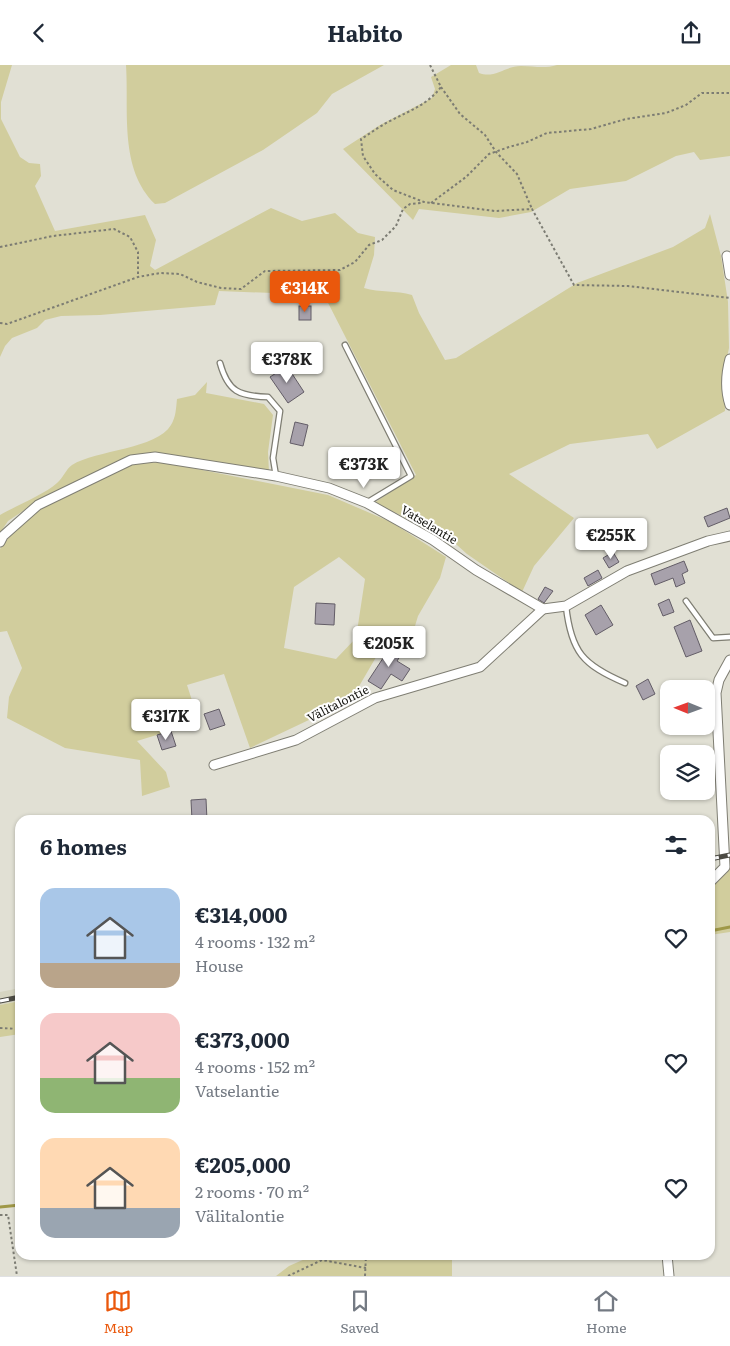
<!DOCTYPE html>
<html lang="en">
<head>
<meta charset="utf-8">
<style>
	:root { --surface:#fff; --page:#f6f6f7; --text:#1f2937; --muted:#747a83; --line:#e0e1e3; --accent:#ea580c }
	body { margin:0; font-family:Literata,serif; background:var(--page); color:var(--text); height:100vh; display:flex; flex-direction:column; font-size:19px; white-space:nowrap }
	* { box-sizing:border-box; margin:0 }
	p { font-size:16px; color:var(--muted) }
	.icon { flex:none; width:28px; height:28px; fill:none; stroke:currentColor; stroke-width:2; stroke-linecap:round; stroke-linejoin:round }
	.map { position:relative; flex:1; overflow:hidden }
	.details { position:absolute; left:15px; top:750px; width:700px; height:445px; display:flex; flex-direction:column; background:var(--surface); border-radius:15px; box-shadow:0 1px 4px #0004 }
	.details>* { flex:none }
	.needle { width:32px; rotate:271deg }
	.fabs { position:absolute; left:660px; top:615px; display:grid; gap:10px }
	.fabs a { display:grid; place-items:center; width:55px; height:55px; border-radius:10px; background:var(--surface); box-shadow:0 1px 4px #0004; font-size:25px }
	.price { position:absolute; translate:-50% -42px; padding:0 11px; border-radius:5px; background:#fff; color:#222; font-size:16px; line-height:32px; filter:drop-shadow(0 1px 2px #0008) }
	.price::after { content:''; position:absolute; left:50%; top:30px; width:15px; height:11px; margin-left:-8px; background:inherit; clip-path:polygon(0 0,100% 0,50% 100%) }
	.price.active { background:var(--accent); color:#fff }
	ul { padding:0; list-style:none }
	li { display:flex; align-items:center; gap:15px; height:125px; padding:0 25px }
	li span { display:grid; place-items:center; flex:none; width:140px; height:100px; border-radius:15px; color:#555 }
	li>.icon { margin-inline-start:auto }
	span .icon { width:60px; height:60px; fill:#fffc; stroke-width:1 }
	li b { font-size:21px }
	h2 { display:flex; justify-content:space-between; align-items:center; height:60px; padding:0 25px; font-size:21px }
	header { display:flex; justify-content:space-between; align-items:center; height:65px; padding:0 25px; background:var(--surface); font-size:22px; font-weight:700 }
	.menu { display:flex; justify-content:space-around; align-items:center; height:70px; border-top:1px solid var(--line); background:var(--surface); font-size:14px; color:var(--muted) }
	.menu a { display:grid; justify-items:center; gap:2px }
	.menu .active { color:var(--accent) }
	.map>svg:first-child { display:block }
	.built { fill:#d6d5c1 }
	.green { fill:#d1cd9d; fill-rule:evenodd }
	.lines { fill:none; stroke-linecap:round; stroke-linejoin:round }
	.stream { stroke:#9f9847; stroke-width:3 }
	.building { fill:#a7a1ab; stroke:#635d67 }
	.lane-casing { stroke:#7f7e73; stroke-width:7 }
	.street-casing { stroke:#7f7e73; stroke-width:11 }
	.path { stroke:#7c7c73; stroke-width:2; stroke-dasharray:2.5 2.5; stroke-linecap:butt }
	.lane { stroke:#fff; stroke-width:4.5 }
	.street { stroke:#fff; stroke-width:9 }
	.rail-casing { stroke:#4c4b44; stroke-width:5 }
	.rail { stroke:#fff; stroke-width:3; stroke-dasharray:9; stroke-linecap:butt }
	.labels { text-anchor:middle; stroke-width:4; stroke-linejoin:round; paint-order:stroke }
	.street-label { font-size:12px; fill:#161611; stroke:#fff }
</style>
</head>
<body>
<header><svg class="icon" aria-label="back" viewBox="0 0 24 24"><path d="M15 5l-7 7 7 7"/></svg>Habito<svg class="icon" aria-label="share" viewBox="0 0 24 24"><path d="M12 15V3M7 8l5-5 5 5M5 13v7h14v-7"/></svg></header>
<div class="map">
<svg width="730" height="1211" viewBox="0 0 730 1211">
	<rect width="100%" height="100%" fill="#e1e0d4"/>
	<polygon class="built" points="20,923 20,936 0,940 0,927"/>
	<g class="green">
		<path d="M 0,0 L 12,0 L 1,37 L 1,54 L 20,92 L 29,98 L 40,99 L 41,111 L 35,121 L 55,166 L 145,150 L 156,175 L 150,201 L 155,205 L 271,143 L 302,156 L 335,148 L 358,168 L 375,172 L 374,190 L 364,223 C 380,228 396,225 412,230 L 419,248 L 445,295 L 456,293 L 577,218 L 673,182 L 705,163 L 710,149 L 721,191 L 728,237 L 729,283 L 724,307 L 725,346 L 657,384 L 648,369 L 570,379 L 509,409 L 574,453 L 534,501 L 522,527 L 467,489 L 448,472 L 374,438 L 416,410 L 324,230 L 219,226 L 215,240 L 100,250 L 61,251 L 45,255 L 37,263 L 12,273 L 5,281 L 0,292 Z"/>
		<path d="M 126,0 L 384,0 L 332,29 L 317,48 L 263,85 L 165,138 L 155,139 C 119,104 129,47 126,0 Z"/>
		<path d="M 451,0 L 476,0 L 479,8 C 495,14 505,1 521,1 C 534,1 544,4 557,0 L 730,0 L 730,91 L 700,95 L 694,87 L 676,91 L 626,116 L 570,124 L 531,147 L 499,153 L 419,144 L 413,155 L 343,84 L 380,60 L 432,33 L 435,24 L 431,12 Z"/>
		<path d="M 207,317 L 206,328 L 264,339 L 273,350 L 268,387 L 269,407 L 161,388 L 131,391 L 29,442 L 8,456 L 0,468 L 0,450 C 16,441 45,429 57,418 C 63,413 66,404 72,400 C 96,385 157,384 171,360 C 176,352 176,343 177,334 L 195,330 Z"/>
		<path d="M 162,397 L 328,430 L 391,457 L 446,492 L 440,513 L 418,551 L 415,561 L 379,587 L 351,635 L 250,683 L 224,609 L 187,620 L 199,657 L 137,676 L 166,707 L 170,722 L 142,731 L 140,695 L 65,683 L 7,653 L 9,632 L 22,603 L 7,566 L 0,567 L 0,484 L 17,462 L 33,448 L 56,436 L 134,399 ZM 339,492 L 365,514 L 356,573 L 336,594 L 284,583 L 294,522 Z"/>
		<polygon points="730,797 730,867 710,870 710,821 727,808"/>
		<polygon points="20,936 20,969 0,972 0,940"/>
		<polygon points="314,1190 347,1190 369,1194 452,1194 452,1211 276,1211 289,1201"/>
	</g>
	<g class="lines">
		<g class="stream">
			<polyline points="710,866 730,862"/>
			<polyline points="0,1142 20,1140"/>
		</g>
	</g>
	<g class="building">
		<rect x="299" y="241" width="12" height="14"/>
		<polygon points="287,301 304,327 288,338 270,312"/>
		<polygon points="295,357 308,360 303,381 290,378"/>
		<polygon points="727,443 730,453 708,462 704,452"/>
		<polygon points="613,487 619,497 609,503 603,493"/>
		<polygon points="684,496 688,506 682,509 685,518 676,522 673,513 655,520 651,509"/>
		<polygon points="598,505 602,513 588,521 584,513"/>
		<polygon points="545,522 553,526 544,538 538,534"/>
		<polygon points="669,534 674,547 663,551 658,539"/>
		<polygon points="316,538 335,539 334,560 315,559"/>
		<polygon points="601,540 613,560 596,570 585,550"/>
		<polygon points="690,555 702,586 686,592 674,562"/>
		<polygon points="393,578 404,585 397,596 410,604 402,616 391,609 381,624 368,616"/>
		<polygon points="648,614 655,629 643,635 636,621"/>
		<polygon points="219,644 225,660 210,665 204,649"/>
		<polygon points="171,666 176,681 162,685 157,670"/>
		<polygon points="206,734 207,755 192,755 191,735"/>
	</g>
	<g class="lines">
		<defs>
			<g id="lane">
				<polyline points="345,280 411,411 368,437"/>
				<path d="M 220,298 C 228,327 239,331 268,332 L 280,346 L 273,393 L 276,411"/>
				<polyline points="686,536 713,573 730,572"/>
				<path d="M 566,541 C 571,587 583,600 625,618"/>
			</g>
			<g id="street">
				<polyline points="727,191 730,210"/>
				<path d="M 730,294 C 726,309 725,325 730,340"/>
				<polyline points="0,477 3,471 38,440 131,395 155,392 276,411 329,423 367,438 433,475 476,505 543,544 566,541 627,506 708,476 730,471"/>
				<polyline points="214,700 296,675 375,633 480,602 543,544"/>
				<polyline points="710,817 725,802 716,628 719,615 730,595"/>
				<polyline points="667,1190 669,1211"/>
			</g>
		</defs>
		<use href="#lane" class="lane-casing"/>
		<use href="#street" class="street-casing"/>
		<g class="path">
			<path d="M 430,0 L 441,22 C 427,40 411,45 392,55 C 381,60 371,68 361,74 L 363,91 L 375,109 L 393,125 L 424,137 L 495,146 L 532,144 L 574,220 L 628,221 L 730,233"/>
			<polyline points="441,22 460,49 485,70 496,87 517,109 532,144"/>
			<polyline points="431,138 466,112 489,89 509,82 527,77 547,68 591,64 626,54 666,48 686,40 702,28 730,28"/>
			<polyline points="0,182 53,171 114,164 130,172 138,187 138,211"/>
			<polyline points="0,258 7,259 138,212 160,208 180,209 197,217 221,223 241,224 265,206 340,205 355,197 369,180 382,175 396,161 403,144 410,139 421,138"/>
			<polyline points="0,963 20,964"/>
			<polyline points="0,1150 8,1150 17,1211"/>
			<polyline points="288,1211 322,1195 366,1203"/>
			<polyline points="365,1211 366,1190"/>
		</g>
		<use href="#lane" class="lane"/>
		<use href="#street" class="street"/>
		<defs>
			<g id="rail">
				<polyline points="710,794 730,790"/>
				<polyline points="0,936 20,932"/>
			</g>
		</defs>
		<use href="#rail" class="rail-casing"/>
		<use href="#rail" class="rail"/>
	</g>
	<g class="labels">
		<g class="street-label">
			<text transform="translate(429 460) rotate(31)" y="4">Vatselantie</text>
			<text transform="translate(338 639) rotate(-27)" y="4">Välitalontie</text>
		</g>
	</g>
</svg>
<div class="fabs">
<a><svg class="needle" viewBox="-14 -14 28 28"><path d="M0-13l5 13h-10z" fill="#e53935"/><path d="M0 13l5-13h-10z" fill="#747a83"/></svg></a>
<a><svg class="icon" aria-label="layers" viewBox="0 0 24 24"><path d="M12 4l9 5-9 5-9-5zM3 14l9 5 9-5"/></svg></a>
</div>
<b class="price active" style="left:305px;top:248px">€314K</b>
<b class="price" style="left:287px;top:319px">€378K</b>
<b class="price" style="left:364px;top:424px">€373K</b>
<b class="price" style="left:611px;top:495px">€255K</b>
<b class="price" style="left:389px;top:603px">€205K</b>
<b class="price" style="left:166px;top:676px">€317K</b>
<section class="details">
<h2>6 homes<svg class="icon" aria-label="filters" viewBox="0 0 24 24"><path d="M4 7h16M4 17h16"/><circle cx="9" cy="7" r="2"/><circle cx="15" cy="17" r="2"/></svg></h2>
<ul>
<li><span style="background:linear-gradient(#a9c7e8 75%,#b9a48a 0)"><svg class="icon" aria-label="home" viewBox="0 0 24 24"><path d="M3 11l9-7 9 7M6 9v11h12V9"/></svg></span><div><b>€314,000</b><p>4 rooms · 132 m²</p><p>House</p></div><svg class="icon" aria-label="heart" viewBox="0 0 24 24"><path d="M12 20l-8-8c-3-5 5-10 8-4 3-6 11-1 8 4z"/></svg></li>
<li><span style="background:linear-gradient(#f6c9c9 65%,#8fb573 0)"><svg class="icon" aria-label="home" viewBox="0 0 24 24"><path d="M3 11l9-7 9 7M6 9v11h12V9"/></svg></span><div><b>€373,000</b><p>4 rooms · 152 m²</p><p>Vatselantie</p></div><svg class="icon" aria-label="heart" viewBox="0 0 24 24"><path d="M12 20l-8-8c-3-5 5-10 8-4 3-6 11-1 8 4z"/></svg></li>
<li><span style="background:linear-gradient(#ffd9b3 70%,#9aa5b1 0)"><svg class="icon" aria-label="home" viewBox="0 0 24 24"><path d="M3 11l9-7 9 7M6 9v11h12V9"/></svg></span><div><b>€205,000</b><p>2 rooms · 70 m²</p><p>Välitalontie</p></div><svg class="icon" aria-label="heart" viewBox="0 0 24 24"><path d="M12 20l-8-8c-3-5 5-10 8-4 3-6 11-1 8 4z"/></svg></li>
</ul>
</section>
</div>
<nav class="menu">
<a class="active"><svg class="icon" aria-label="map" viewBox="0 0 24 24"><path d="M3 6l6-2 6 2 6-2v14l-6 2-6-2-6 2zM9 4v14M15 6v14"/></svg>Map</a>
<a><svg class="icon" aria-label="saved" viewBox="0 0 24 24"><path d="M7 4h10v16l-5-4-5 4z"/></svg>Saved</a>
<a><svg class="icon" aria-label="home" viewBox="0 0 24 24"><path d="M3 11l9-7 9 7M6 9v11h12V9"/></svg>Home</a>
</nav>
</body>
</html>
